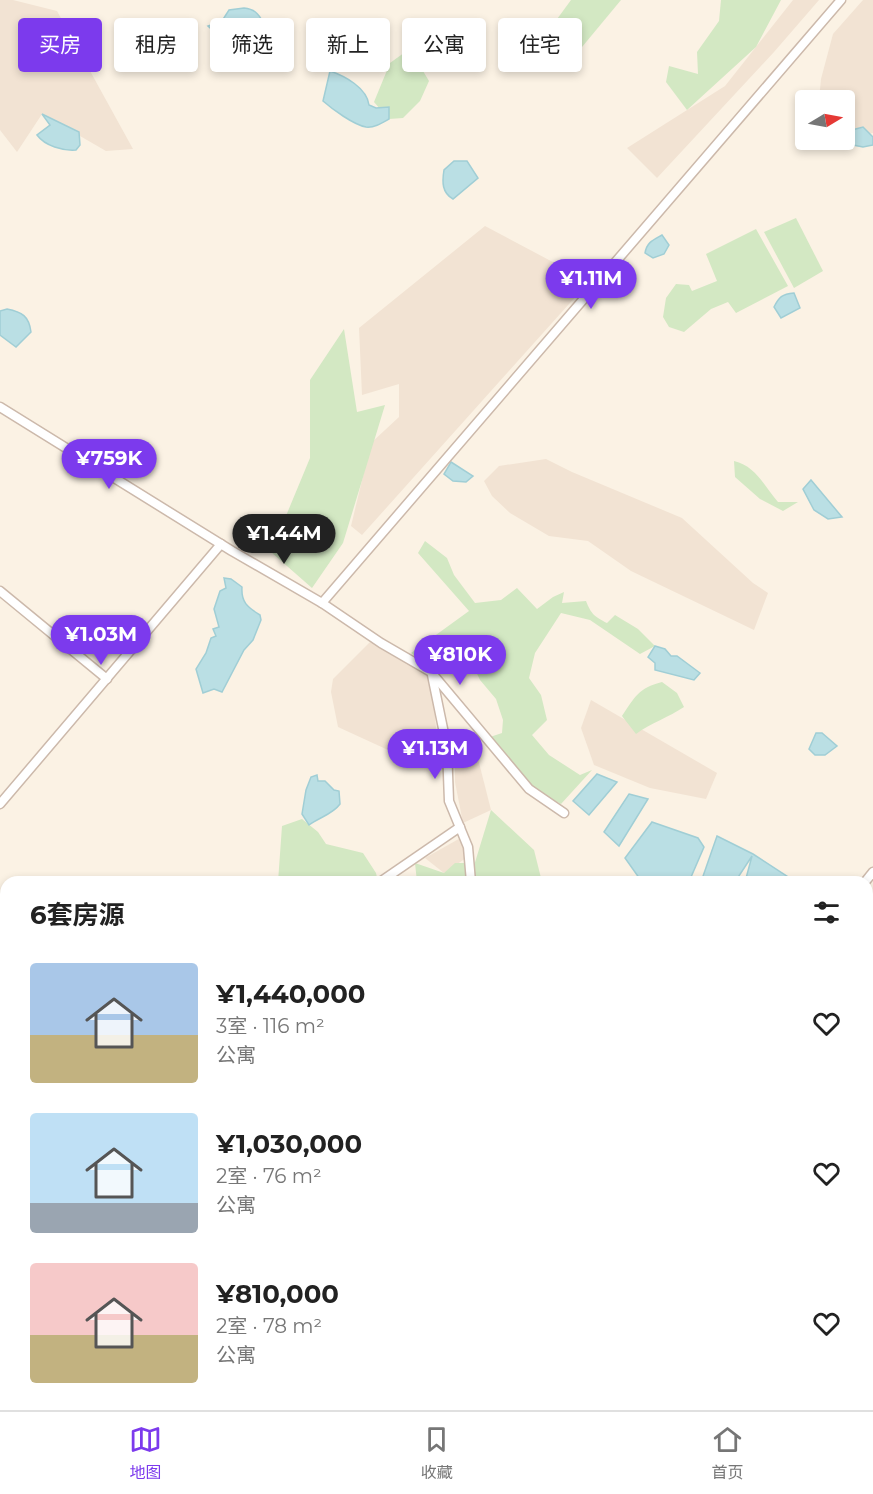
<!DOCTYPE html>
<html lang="zh">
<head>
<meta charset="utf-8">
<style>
	:root { --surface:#fff; --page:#f2f2f2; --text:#222; --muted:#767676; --line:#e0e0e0; --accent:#7c3aed }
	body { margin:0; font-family:Montserrat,"Noto Sans SC",sans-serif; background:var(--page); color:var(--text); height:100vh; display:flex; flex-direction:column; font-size:22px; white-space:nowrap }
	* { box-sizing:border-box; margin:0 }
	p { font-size:20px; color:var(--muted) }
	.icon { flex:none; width:33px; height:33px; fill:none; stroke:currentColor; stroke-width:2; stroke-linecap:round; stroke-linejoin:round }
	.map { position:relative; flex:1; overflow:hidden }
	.panel { position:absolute; left:0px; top:876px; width:873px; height:534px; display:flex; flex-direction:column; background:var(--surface); border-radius:18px 18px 0 0; box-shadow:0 3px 9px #0003 }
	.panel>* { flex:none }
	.hud { position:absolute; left:18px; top:18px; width:837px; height:54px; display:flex; gap:12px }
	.needle { width:39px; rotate:80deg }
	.fabs { position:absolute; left:795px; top:90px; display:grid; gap:12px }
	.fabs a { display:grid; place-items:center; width:60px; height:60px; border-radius:6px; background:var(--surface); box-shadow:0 3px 9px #0003; font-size:30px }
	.price { position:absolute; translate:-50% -51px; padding:0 14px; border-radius:21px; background:var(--accent); color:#fff; font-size:20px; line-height:39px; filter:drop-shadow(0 2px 3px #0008) }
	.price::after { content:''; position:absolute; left:50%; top:36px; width:18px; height:14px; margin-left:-9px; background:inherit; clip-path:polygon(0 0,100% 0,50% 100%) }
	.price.current { background:#222; color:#fff }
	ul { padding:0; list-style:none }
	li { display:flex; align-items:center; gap:18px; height:150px; padding:0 30px }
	li span { display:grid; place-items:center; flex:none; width:168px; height:120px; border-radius:6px; color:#555 }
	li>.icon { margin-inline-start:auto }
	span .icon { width:72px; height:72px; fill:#fffc; stroke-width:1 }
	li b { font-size:26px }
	h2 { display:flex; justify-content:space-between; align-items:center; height:72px; padding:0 30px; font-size:26px }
	.tag { padding:0 21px; border-radius:6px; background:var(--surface); box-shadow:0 3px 9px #0003; font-size:21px; line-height:54px }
	.tag.current { background:var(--accent); color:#fff }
	.menu { display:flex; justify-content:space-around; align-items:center; height:84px; border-top:2px solid var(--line); background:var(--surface); font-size:16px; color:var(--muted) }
	.menu a { display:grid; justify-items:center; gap:3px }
	.menu .current { color:var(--accent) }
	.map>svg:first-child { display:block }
	.residential { fill:#f2e3d3 }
	.green { fill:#d3e8c3 }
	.water { fill:#badfe4; stroke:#a0ced5; stroke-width:1.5 }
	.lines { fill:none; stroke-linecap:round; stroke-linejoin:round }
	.street-casing { stroke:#ccb9ab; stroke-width:11 }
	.street { stroke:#fff; stroke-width:8 }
</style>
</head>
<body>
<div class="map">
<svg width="873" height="1410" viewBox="0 0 873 1410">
	<rect width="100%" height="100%" fill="#fbf2e4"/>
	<g class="residential">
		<polygon points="0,0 13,0 57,11 133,149 106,151 42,114 17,152 0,130"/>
		<polygon points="793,0 819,0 774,52 657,178 627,148 725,86"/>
		<polygon points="863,0 873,0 873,133 845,138 844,100 819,100 821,79 833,34"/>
		<polygon points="485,226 581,277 578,294 362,535 351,526 371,443 399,417 399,384 362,395 359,328"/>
		<polygon points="546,459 572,472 682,518 753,583 768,593 754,630 631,571 588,541 549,536 510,513 492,496 484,481 499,466"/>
		<polygon points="370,642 431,672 438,750 412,761 338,727 331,692 333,679"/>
		<polygon points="591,700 717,773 706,799 650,788 594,765 581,728"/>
		<polygon points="471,731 491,810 463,823 455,782 455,738"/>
		<polygon points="464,836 469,856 444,873 425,858"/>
		<polygon points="18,1404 73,1404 80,1410 15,1410 14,1406"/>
	</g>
	<g class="green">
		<polygon points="571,0 621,0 582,47 557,46 552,26"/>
		<polygon points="721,0 781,0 756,47 687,110 666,82 669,66 698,74 697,52 719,21"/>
		<path d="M 429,40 C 433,52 431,61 423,71 L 429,81 L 420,101 L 403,118 L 389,119 L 374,102 L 390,63 L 419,42 Z"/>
		<polygon points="796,218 823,271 794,288 764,232"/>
		<polygon points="756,229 788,286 736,313 728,302 711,309 684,332 669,327 663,317 666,298 676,284 689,285 692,291 717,281 706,254"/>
		<polygon points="344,329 357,412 385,405 343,543 312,588 271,552 310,458 310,380"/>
		<path d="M 734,461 C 756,466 764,486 778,502 L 798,502 L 783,511 L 760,499 L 735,477 Z"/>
		<path d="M 425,541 L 447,558 L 454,575 L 475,603 L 501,600 L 517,588 L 537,609 L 553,597 L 564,592 L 562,603 L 586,601 C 591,614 595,617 607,623 L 615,615 L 638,629 L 655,646 L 640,654 L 590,620 L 561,613 L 535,653 L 529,678 L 541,695 L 547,720 L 532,735 L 549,755 L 580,775 L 592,770 L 561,804 L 524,784 L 490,737 L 502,733 L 503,720 L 496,699 L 480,680 L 471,661 L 457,640 L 420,659 L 411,653 L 469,611 L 418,553 Z"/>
		<path d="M 662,682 L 677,693 L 684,707 C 669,717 651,723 636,734 L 622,716 C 635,697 638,688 662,682 Z"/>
		<polygon points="491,810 534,850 542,882 417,882 415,863 444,873 455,863 466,863 469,882"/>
		<polygon points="302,819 318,832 326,844 363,853 376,873 378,882 278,882 282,826"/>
	</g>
	<g class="water">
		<path d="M 244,8 C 254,9 258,13 263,22 L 253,35 L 240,42 L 222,39 L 208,26 L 222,21 L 229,10 Z"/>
		<path d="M 330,71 C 345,76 367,88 369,105 L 376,108 L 389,107 L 389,119 C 382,123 374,128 366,127 C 354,125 332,109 323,101 Z"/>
		<path d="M 42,114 L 79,132 L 80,145 L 76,150 C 63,151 45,146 37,135 L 50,125 Z"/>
		<polygon points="863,127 873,137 873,145 863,147 853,145 848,137 852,130"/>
		<path d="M 454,161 L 467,161 L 478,178 L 453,199 C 442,193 442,182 444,170 Z"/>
		<path d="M 662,235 L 669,245 L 664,254 L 653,258 L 645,253 C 647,242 653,240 662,235 Z"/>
		<path d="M 794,293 L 800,308 L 781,318 L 774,307 C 779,297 782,294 794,293 Z"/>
		<path d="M 7,309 C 22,312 29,316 31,332 L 16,347 L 0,335 L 0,311 Z"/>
		<polygon points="451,462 473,476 466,482 453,481 444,474"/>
		<polygon points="811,480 842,517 828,519 814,510 803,489"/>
		<path d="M 224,578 L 231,579 L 242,587 C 241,602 247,607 260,615 L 261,620 L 253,640 L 244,650 L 222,692 L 214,689 L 203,693 L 196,669 L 206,653 L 211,638 L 216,636 L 213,629 L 219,627 L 214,609 L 220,591 L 226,588 Z"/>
		<polygon points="655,646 665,649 671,656 677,656 700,673 694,680 655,670 655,663 648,657"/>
		<polygon points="816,733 822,733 837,746 825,755 815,755 809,749"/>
		<polygon points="597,774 617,782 589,815 573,801"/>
		<path d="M 317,775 L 318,781 L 325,781 L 334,790 L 339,791 L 340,804 C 333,814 320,817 309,825 L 302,814 L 306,790 L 311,777 Z"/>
		<polygon points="629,794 648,799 619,846 604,832"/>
		<polygon points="652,822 698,838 704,847 691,877 671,882 642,882 625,858"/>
		<polygon points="717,836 753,854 793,880 745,882 752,856 735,882 701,882"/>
	</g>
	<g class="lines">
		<defs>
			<g id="street">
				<polyline points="0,407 232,551 322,603 381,643 431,672 529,789 564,813"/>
				<polyline points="0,591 107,679"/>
				<polyline points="322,603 841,0"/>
				<polyline points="432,675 447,748 449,801 468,847 471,882"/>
				<polyline points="0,804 221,544"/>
				<polyline points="380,882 460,827"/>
				<polyline points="865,882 873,872"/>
				<polyline points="867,982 873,984"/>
				<polyline points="385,1404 388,1410"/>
			</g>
		</defs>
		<use href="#street" class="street-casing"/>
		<use href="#street" class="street"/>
	</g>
</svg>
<div class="fabs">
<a><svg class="needle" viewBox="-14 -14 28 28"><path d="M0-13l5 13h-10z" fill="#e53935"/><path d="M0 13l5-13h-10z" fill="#767676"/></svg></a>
</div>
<b class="price" style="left:591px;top:310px">¥1.11M</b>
<b class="price" style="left:109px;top:490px">¥759K</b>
<b class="price current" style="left:284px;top:565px">¥1.44M</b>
<b class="price" style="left:101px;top:666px">¥1.03M</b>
<b class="price" style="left:460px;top:686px">¥810K</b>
<b class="price" style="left:435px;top:780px">¥1.13M</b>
<div class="hud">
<a class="tag current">买房</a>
<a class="tag">租房</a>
<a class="tag">筛选</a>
<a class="tag">新上</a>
<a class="tag">公寓</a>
<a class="tag">住宅</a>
</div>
<section class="panel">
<h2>6套房源<svg class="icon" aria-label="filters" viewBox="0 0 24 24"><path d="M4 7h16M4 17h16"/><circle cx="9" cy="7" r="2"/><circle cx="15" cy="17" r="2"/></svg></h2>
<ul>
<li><span style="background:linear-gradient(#a9c7e8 60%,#c2b280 0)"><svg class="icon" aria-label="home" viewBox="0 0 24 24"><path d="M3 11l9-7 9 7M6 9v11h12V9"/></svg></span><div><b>¥1,440,000</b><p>3室 · 116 m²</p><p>公寓</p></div><svg class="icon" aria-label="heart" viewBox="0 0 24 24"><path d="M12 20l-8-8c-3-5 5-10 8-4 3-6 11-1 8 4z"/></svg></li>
<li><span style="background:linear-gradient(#bfe0f5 75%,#9aa5b1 0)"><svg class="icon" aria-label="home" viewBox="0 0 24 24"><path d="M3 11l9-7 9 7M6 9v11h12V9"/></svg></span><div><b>¥1,030,000</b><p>2室 · 76 m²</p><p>公寓</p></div><svg class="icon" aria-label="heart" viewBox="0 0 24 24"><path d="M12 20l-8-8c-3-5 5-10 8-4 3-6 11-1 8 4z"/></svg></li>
<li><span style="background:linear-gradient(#f6c9c9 60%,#c2b280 0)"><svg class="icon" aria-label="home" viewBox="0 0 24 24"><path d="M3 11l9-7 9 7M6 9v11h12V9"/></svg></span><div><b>¥810,000</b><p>2室 · 78 m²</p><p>公寓</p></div><svg class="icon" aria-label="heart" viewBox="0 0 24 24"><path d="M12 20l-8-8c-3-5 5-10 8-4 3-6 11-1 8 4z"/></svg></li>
</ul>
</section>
</div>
<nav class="menu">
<a class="current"><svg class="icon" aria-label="map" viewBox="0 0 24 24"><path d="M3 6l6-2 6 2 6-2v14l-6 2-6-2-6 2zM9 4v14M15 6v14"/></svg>地图</a>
<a><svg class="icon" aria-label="saved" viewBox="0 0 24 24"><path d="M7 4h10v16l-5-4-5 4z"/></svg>收藏</a>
<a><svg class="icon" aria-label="home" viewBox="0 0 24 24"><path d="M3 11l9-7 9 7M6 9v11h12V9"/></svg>首页</a>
</nav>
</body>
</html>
